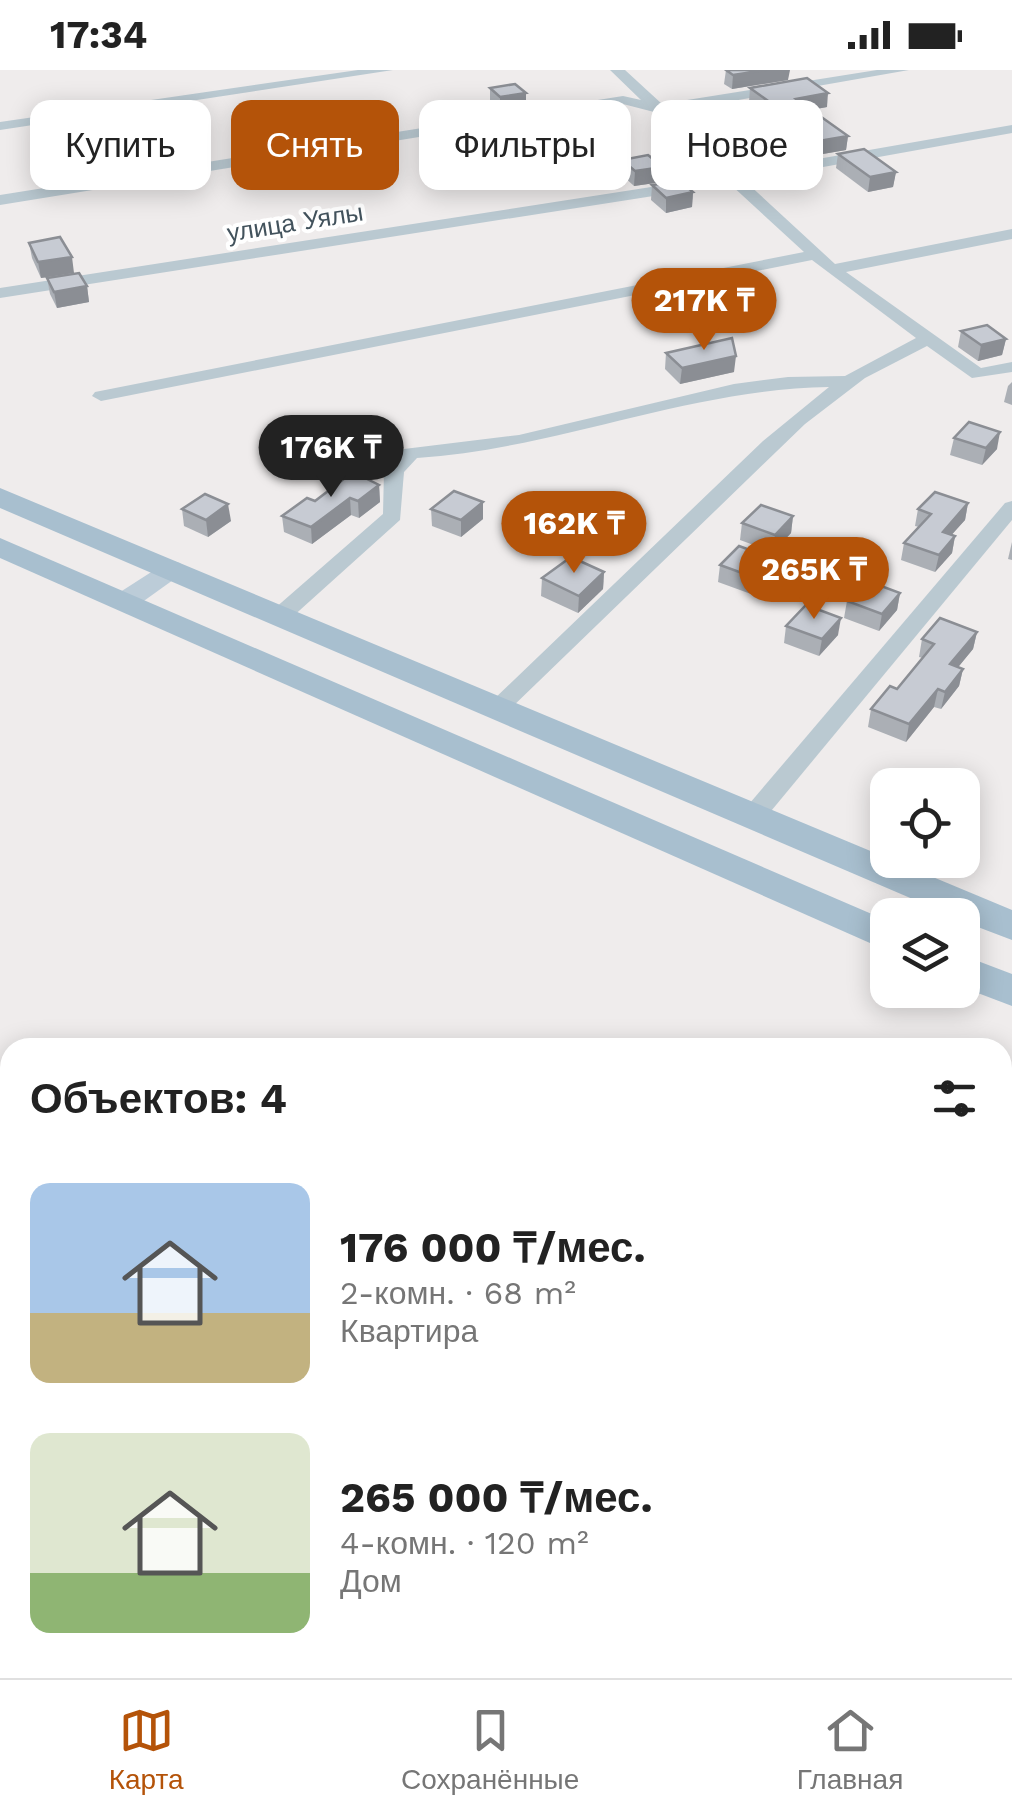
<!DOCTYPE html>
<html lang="ru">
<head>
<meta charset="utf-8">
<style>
	:root { --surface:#fff; --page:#f2f2f2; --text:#222; --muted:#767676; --line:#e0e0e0; --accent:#b45309 }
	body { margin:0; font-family:"Work Sans",sans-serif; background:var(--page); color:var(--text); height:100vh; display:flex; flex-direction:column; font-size:38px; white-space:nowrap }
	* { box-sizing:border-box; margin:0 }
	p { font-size:32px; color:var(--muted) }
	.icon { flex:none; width:55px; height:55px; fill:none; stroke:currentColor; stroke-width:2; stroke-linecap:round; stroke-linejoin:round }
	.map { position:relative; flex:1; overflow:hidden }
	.drawer { position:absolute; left:0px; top:968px; width:1012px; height:642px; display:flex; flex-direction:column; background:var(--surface); border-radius:30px 30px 0 0; box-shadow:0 5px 25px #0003 }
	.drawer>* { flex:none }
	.guide { position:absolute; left:30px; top:30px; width:952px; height:90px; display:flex; gap:20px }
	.controls { position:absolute; left:870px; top:698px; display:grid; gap:20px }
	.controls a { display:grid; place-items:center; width:110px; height:110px; border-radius:20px; background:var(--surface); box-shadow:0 5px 25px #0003; font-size:50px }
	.price { position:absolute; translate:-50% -85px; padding:0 22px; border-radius:35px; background:var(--accent); color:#fff; font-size:32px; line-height:65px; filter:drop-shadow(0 2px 5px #0008) }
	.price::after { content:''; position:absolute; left:50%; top:60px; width:30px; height:22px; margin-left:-15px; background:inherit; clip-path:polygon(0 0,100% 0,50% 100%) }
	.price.active { background:#222; color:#fff }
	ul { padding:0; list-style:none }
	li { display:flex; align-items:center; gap:30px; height:250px; padding:0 30px }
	li span { display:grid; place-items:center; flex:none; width:280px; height:200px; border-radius:20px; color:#555 }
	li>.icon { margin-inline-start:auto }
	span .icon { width:120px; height:120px; fill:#fffc; stroke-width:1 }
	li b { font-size:42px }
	h2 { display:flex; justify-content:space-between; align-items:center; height:120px; padding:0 30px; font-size:42px }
	.chip { padding:0 35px; border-radius:20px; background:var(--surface); box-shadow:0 5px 25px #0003; font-size:35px; line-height:90px }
	.chip.active { background:var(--accent); color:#fff }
	.status { display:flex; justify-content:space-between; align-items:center; height:70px; padding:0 50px; background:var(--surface); direction:ltr }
	.status svg { height:28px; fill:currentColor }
	.tab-bar { display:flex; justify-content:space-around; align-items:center; height:140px; border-top:2px solid var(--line); background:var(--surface); font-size:28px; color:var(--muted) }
	.tab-bar a { display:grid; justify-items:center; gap:5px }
	.tab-bar .active { color:var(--accent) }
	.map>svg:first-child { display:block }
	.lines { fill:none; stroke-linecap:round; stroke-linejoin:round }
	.minor { fill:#bac9d1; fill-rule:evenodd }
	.secondary { fill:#bcccd8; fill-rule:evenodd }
	.primary { fill:#a8bfcf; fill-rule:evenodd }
	.wall { fill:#abafb5 }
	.shaded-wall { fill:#8b8e94 }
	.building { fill:#c7cbd3; stroke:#8b8e94; stroke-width:2.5 }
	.labels { text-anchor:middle; stroke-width:8; stroke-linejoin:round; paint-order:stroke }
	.far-street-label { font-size:25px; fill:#42525c; stroke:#fff }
</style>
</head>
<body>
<div class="status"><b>17:34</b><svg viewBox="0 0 49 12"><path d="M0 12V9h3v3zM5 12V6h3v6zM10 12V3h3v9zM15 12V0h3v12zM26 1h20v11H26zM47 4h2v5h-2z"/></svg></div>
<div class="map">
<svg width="1012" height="1608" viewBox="0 0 1012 1608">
	<rect width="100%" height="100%" fill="#efecec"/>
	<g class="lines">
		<g class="minor">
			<polygon points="358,0 393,0 0,60 0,52"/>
			<path d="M 610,0 L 625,0 L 662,34 L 877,0 L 909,0 L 670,42 L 737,103 L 1012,55 L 1012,63 L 745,111 L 835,194 L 1012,159 L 1012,169 L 846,202 L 981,298 L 1012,292 L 1012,302 L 972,308 L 927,276 L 865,308 L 805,354 L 508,641 L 500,643 L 489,636 L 492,631 L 763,371 L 829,317 C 688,319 557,379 417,388 L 404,402 L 400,450 L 290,549 L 274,549 L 274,539 L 383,444 L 384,401 L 404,379 L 519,365 L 734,314 L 788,307 L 845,306 L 916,268 L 812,190 L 101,331 L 92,326 L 95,322 L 804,182 L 730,114 L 0,228 L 0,218 L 722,106 L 654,42 L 623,34 L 0,135 L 0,125 L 623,26 L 641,30 Z"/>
			<polygon points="1012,431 1012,450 762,752 744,752 741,746 744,740 1005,433"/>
		</g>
		<polygon class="secondary" points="170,490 180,493 184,499 180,505 134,538 114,538 109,532 114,526"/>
		<g class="primary">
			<polygon points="0,418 1012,840 1012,870 962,851 962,845 950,845 0,438"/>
			<polygon points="0,468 888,851 888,881 0,488"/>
			<polygon points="962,885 1012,904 1012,936 962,917"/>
		</g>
	</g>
	<g class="wall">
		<polygon points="726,0 788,10 732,19 724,14"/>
		<polygon points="490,18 526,23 526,38 500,42 490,32"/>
		<polygon points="750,18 827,37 811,40 848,66 846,80 782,91 757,73 759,58 779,54 749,32"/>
		<polygon points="515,41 557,51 557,65 531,70 515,55"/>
		<polygon points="838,84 896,102 893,117 868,122 836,98"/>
		<polygon points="622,90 663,97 662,112 634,116 622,105"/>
		<polygon points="652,115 693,122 692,137 666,143 651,130"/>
		<polygon points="29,173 74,203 41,208 32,188"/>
		<polygon points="47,208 87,216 89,232 57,238 50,224"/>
		<polygon points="961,261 1006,269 1002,285 978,291 958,277"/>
		<polygon points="666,283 734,302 680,314 665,299"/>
		<polygon points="1012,312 1012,335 1004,332 1008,316"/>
		<polygon points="954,368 997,379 982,395 950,385"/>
		<polygon points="379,415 380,432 359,448 351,445 312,474 284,462 282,446 315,431"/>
		<polygon points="968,433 965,450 951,465 955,466 952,483 935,502 901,490 904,473 919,457 915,456 918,439"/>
		<polygon points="182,439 231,451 208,467 184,456"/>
		<polygon points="431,439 483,449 461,467 432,456"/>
		<polygon points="793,446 791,463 773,482 740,470 742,453"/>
		<polygon points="1012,472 1012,490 1008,489"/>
		<polygon points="772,488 770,505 751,524 718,512 720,495"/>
		<polygon points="604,502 603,519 578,543 541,526 542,508"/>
		<polygon points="900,523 897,540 879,561 844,548 847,531"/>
		<polygon points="786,556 838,565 819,586 784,573"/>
		<polygon points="977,562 973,579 958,597 963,599 959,616 941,639 934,637 906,672 868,657 871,639 897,619 923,588 919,587 922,569"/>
	</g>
	<g class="shaded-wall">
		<polygon points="766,0 790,0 788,10 732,19 733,5"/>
		<polygon points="526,23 526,38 500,42 500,27"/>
		<polygon points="828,23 827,37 794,43 796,29"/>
		<polygon points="557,51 557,65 531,70 531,55"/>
		<polygon points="848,66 846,80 782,91 784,77"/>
		<polygon points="663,97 662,112 634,116 635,101"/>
		<polygon points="896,102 893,117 868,122 870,107"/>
		<polygon points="693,122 692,137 666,143 666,128"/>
		<polygon points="72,187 74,203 41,208 38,192"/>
		<polygon points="87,216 89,232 57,238 54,222"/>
		<polygon points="1006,269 1002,285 978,291 981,275"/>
		<polygon points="736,286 734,302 680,314 682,298"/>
		<polygon points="1000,362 997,379 982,395 986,378"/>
		<polygon points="379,415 380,432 359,448 358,431"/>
		<polygon points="350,428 351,445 312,474 311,457"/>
		<polygon points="483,432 483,449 461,467 461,450"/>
		<polygon points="968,433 965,450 939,479 943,462"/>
		<polygon points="228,434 231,451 208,467 206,450"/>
		<polygon points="793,446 791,463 773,482 775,465"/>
		<polygon points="955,466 952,483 935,502 939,485"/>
		<polygon points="772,488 770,505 751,524 753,507"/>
		<polygon points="604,502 603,519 578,543 579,526"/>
		<polygon points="900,523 897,540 879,561 882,544"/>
		<polygon points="841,548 838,565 819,586 822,569"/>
		<polygon points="977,562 973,579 946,612 950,594"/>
		<polygon points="963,599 959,616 941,639 945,622"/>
		<polygon points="938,619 934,637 906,672 909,654"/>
	</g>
	<g class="building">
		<polygon points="726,0 766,0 733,5"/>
		<polygon points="807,8 828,23 796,29 848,66 784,77 759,58 796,51 750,18"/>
		<polygon points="515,14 526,23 500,27 490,18"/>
		<polygon points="541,37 557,51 531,55 515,41"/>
		<polygon points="864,79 896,102 870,107 838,84"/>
		<polygon points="648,85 663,97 635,101 622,90"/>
		<polygon points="680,111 693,122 666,128 652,115"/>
		<polygon points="60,167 72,187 38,192 29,173"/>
		<polygon points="79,203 87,216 54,222 47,208"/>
		<polygon points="987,255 1006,269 981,275 961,261"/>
		<polygon points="732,268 736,286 682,298 666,283"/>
		<polygon points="969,352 1000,362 986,378 954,368"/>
		<polygon points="353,402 379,415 358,431 350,428 311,457 282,446 307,428 315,431"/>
		<polygon points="454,421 483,432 461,450 431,439"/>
		<polygon points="935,422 968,433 943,462 955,466 939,485 904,473 931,444 918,439"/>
		<polygon points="205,424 228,434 206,450 182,439"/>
		<polygon points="761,435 793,446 775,465 742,453"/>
		<polygon points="739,476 772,488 753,507 720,495"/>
		<polygon points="571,487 604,502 579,526 542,508"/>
		<polygon points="865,510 900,523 882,544 847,531"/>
		<polygon points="806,535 841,548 822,569 786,556"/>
		<polygon points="940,548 977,562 950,594 963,599 945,622 938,619 909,654 871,639 890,616 897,619 934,574 922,569"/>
	</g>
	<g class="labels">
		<g class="far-street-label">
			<text transform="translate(295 152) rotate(-9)" y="9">улица Уялы</text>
		</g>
	</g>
</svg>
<div class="controls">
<a><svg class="icon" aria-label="locate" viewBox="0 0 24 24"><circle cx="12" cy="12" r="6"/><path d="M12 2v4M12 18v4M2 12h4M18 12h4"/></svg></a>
<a><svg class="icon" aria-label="layers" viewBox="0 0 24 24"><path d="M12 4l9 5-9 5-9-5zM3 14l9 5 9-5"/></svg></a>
</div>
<b class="price" style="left:704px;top:283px">217K ₸</b>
<b class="price active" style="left:331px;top:430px">176K ₸</b>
<b class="price" style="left:574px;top:506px">162K ₸</b>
<b class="price" style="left:814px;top:552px">265K ₸</b>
<div class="guide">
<a class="chip">Купить</a>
<a class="chip active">Снять</a>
<a class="chip">Фильтры</a>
<a class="chip">Новое</a>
</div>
<section class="drawer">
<h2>Объектов: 4<svg class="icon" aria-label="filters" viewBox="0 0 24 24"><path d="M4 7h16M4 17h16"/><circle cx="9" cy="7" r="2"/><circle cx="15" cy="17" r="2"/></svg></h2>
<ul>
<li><span style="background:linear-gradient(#a9c7e8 65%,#c2b280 0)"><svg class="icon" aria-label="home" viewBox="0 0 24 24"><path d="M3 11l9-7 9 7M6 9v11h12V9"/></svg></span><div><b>176 000 ₸/мес.</b><p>2-комн. · 68 m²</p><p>Квартира</p></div></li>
<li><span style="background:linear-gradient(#dfe7d0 70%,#8fb573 0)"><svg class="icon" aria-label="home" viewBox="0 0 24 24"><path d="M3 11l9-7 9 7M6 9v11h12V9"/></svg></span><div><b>265 000 ₸/мес.</b><p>4-комн. · 120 m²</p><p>Дом</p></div></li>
</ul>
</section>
</div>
<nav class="tab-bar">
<a class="active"><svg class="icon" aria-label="map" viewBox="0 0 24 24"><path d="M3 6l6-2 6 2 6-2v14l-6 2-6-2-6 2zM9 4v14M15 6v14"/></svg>Карта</a>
<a><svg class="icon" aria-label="saved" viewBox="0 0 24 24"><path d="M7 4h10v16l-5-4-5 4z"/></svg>Сохранённые</a>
<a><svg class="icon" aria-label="home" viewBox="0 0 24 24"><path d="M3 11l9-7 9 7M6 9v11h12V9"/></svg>Главная</a>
</nav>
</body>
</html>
